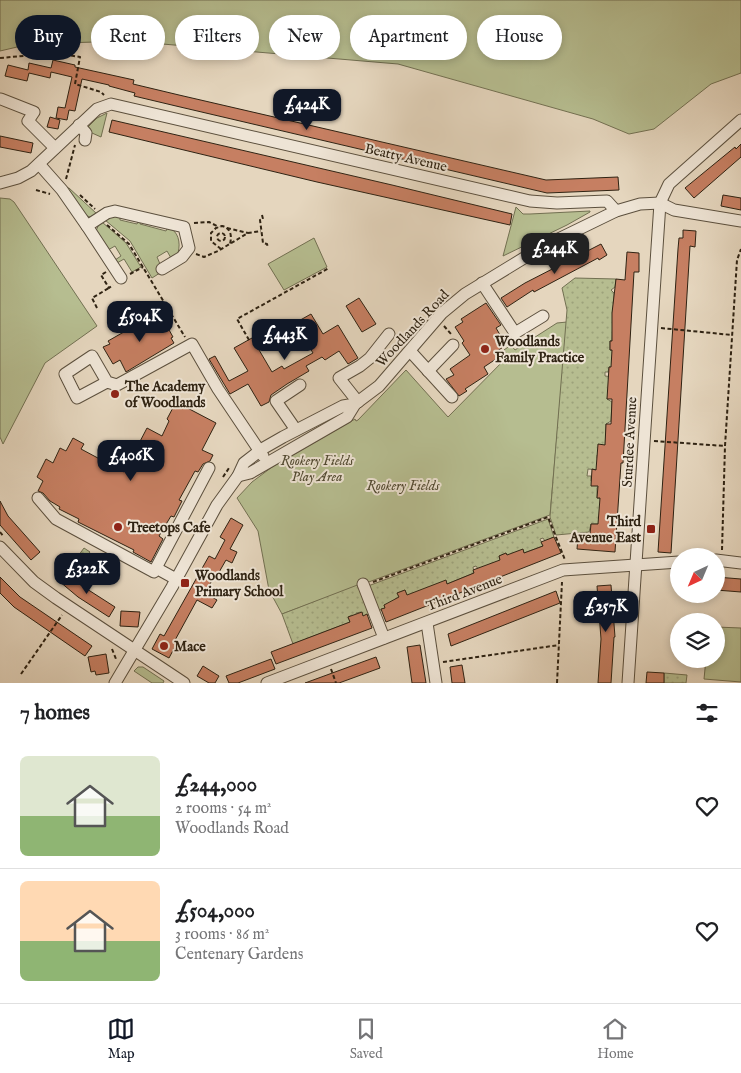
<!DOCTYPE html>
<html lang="en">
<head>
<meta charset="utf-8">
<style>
	:root { --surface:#fff; --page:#f6f6f6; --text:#202124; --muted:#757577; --line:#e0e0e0; --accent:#111827 }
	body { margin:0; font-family:"IM FELL English",serif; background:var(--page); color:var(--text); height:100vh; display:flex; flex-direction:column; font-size:19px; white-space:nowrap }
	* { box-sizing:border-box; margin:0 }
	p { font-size:16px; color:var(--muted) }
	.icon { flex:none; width:28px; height:28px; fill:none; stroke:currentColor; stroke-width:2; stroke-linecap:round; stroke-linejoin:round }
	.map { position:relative; height:683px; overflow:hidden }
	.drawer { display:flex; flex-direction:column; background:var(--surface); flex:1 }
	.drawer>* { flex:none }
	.banner { position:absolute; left:15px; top:15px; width:711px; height:45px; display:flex; gap:10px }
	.needle { width:32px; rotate:224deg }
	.tools { position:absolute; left:670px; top:548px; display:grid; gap:10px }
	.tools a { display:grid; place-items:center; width:55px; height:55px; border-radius:50%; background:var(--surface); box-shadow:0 2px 8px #0003; font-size:25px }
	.price { position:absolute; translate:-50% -42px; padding:0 11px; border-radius:10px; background:var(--accent); color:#fff; font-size:16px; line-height:32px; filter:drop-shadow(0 1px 2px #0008) }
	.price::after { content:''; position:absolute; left:50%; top:30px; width:15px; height:11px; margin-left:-8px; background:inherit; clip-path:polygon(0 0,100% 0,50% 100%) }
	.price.selected { background:#222; color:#fff }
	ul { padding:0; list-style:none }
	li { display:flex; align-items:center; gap:15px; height:125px; padding:0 20px }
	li+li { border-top:1px solid var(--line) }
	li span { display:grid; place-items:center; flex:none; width:140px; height:100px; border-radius:8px; color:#555 }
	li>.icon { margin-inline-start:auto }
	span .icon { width:60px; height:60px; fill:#fffc; stroke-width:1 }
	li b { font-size:21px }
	h2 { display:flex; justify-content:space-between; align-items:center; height:60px; padding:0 20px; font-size:21px }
	.tag { padding:0 18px; border-radius:22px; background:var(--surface); box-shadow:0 2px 8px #0003; font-size:18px; line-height:45px }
	.tag.selected { background:var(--accent); color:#fff }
	.dock { display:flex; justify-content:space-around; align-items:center; height:70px; border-top:1px solid var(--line); background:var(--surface); font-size:14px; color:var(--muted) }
	.dock a { display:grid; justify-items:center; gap:2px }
	.dock .selected { color:var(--accent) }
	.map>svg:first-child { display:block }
	.green { fill:#b6bd90; stroke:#727052 }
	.garden { fill:url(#garden-dots); stroke:#727052 }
	.building { fill:#c67f62; stroke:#2f2313 }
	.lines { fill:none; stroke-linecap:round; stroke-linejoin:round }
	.minor-casing { stroke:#5c503e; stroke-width:13 }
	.path { stroke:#2f2313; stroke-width:2; stroke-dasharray:4 2.5; stroke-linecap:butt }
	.minor { stroke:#eee4d5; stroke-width:11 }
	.poi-dot { fill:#8f2418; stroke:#eee4d5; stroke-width:2 }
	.labels { text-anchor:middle; stroke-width:4; stroke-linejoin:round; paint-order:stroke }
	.street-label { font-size:14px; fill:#2f2313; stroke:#eee4d5 }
	.poi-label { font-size:14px; font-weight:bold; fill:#2f2313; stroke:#eee4d5; text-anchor:start }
	.park-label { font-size:14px; font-style:italic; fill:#514a32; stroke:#eee4d5 }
</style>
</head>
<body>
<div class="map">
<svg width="741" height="683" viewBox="0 0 741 683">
	<defs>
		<pattern id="garden-dots" width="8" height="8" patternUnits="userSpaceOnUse" patternTransform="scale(1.25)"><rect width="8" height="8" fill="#b6bd90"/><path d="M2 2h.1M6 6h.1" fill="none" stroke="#9da27b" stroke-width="1.8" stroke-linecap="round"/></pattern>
	</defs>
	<rect width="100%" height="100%" fill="#e5d6be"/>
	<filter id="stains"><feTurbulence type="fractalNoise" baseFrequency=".004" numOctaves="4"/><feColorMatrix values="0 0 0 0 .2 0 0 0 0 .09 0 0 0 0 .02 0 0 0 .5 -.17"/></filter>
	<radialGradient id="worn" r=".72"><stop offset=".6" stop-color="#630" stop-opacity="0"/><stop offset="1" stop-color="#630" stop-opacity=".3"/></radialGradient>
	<g class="green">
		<polygon points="0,0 741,0 741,73 711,84 654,129 629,134 593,119 398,64 127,41 30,44 0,51"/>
		<polygon points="107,113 101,137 92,133 88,127 97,118"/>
		<polygon points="67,188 69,188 97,214 90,217 85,215"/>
		<polygon points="0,198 10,199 14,202 97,326 45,363 3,444 0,437"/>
		<polygon points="516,207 523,214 530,214 590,211 590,212 567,225 503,256"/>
		<path d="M 120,215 L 120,220 L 137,224 L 139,220 L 141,221 L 140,224 L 166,231 L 168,227 C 178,231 181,242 178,253 L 171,258 L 167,251 L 157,257 L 163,271 L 152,278 L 130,241 L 105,220 L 111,216 Z"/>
		<polygon points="102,222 126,243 141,267 132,272 124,259 117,263 115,260 121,256 115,246 108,250 96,231 99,224"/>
		<polygon points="314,238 327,267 284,290 268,264"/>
		<polygon points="567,322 550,515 282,614 269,590 258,531 237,498 252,482 272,467 355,419 356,421 358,420 406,370 448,417 508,356 504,350 511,345 515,350 557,323"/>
		<polygon points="716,627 741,628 741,682 704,679 706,659 716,659"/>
		<polygon points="138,667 143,667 164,681 163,683 152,683 134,671"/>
	</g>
	<g class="garden">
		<polygon points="575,278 616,279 615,287 611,290 614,293 612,341 610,341 610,350 616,351 614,367 609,367 608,372 605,372 605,376 614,377 607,399 612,402 611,421 606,424 605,455 597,455 597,458 603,470 588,469 587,476 591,476 591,481 609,482 597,488 597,498 602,498 599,524 591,524 589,532 556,535 550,517 567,310 562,288"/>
		<polygon points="548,519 554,537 545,541 543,538 540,539 543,546 524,553 523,550 508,557 506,553 499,556 501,562 478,569 476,566 473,567 474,573 447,584 446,581 408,599 405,590 397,593 399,597 395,599 396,604 384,605 385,608 378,611 368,586"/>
		<polygon points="84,548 90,552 74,573 72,572 70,574 67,571"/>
		<polygon points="360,584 371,614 364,617 361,612 356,613 358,619 352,615 348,617 350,622 293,644 282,614"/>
		<polygon points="664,673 687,675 686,683 664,683"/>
	</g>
	<g class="building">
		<polygon points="53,60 75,65 75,67 134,80 133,84 179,95 546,180 618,177 619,190 547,193 176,106 134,96 135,93 109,86 109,85 82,79 75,111 69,110 67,120 56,118 58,107 65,108 72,77 51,72 50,78 29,73 27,81 5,76 8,65 28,70 29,63 51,68"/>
		<polygon points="50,117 60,120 58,129 47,127"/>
		<polygon points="112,120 392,185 512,214 510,225 317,182 109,132"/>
		<polygon points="0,136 33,143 31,153 0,147"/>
		<polygon points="741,144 741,157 694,198 685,188 735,147 736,149"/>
		<polygon points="723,195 741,198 741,210 721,206"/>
		<polygon points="683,230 696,231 695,247 690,246 671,553 658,552 678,249 679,238 683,238"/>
		<polygon points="601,244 607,255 599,260 598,258 534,292 533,290 507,307 501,298 525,283"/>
		<polygon points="627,252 639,253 639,272 634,272 624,446 623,463 621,463 615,552 577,549 578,537 583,537 583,534 590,534 591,524 598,524 600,498 597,498 598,486 591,486 592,469 596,470 598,444 605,445 606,424 611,424 612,399 607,399 609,367 611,367 612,350 610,350 610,341 612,341 612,313 616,279 625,280"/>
		<polygon points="359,298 376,324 362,332 346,306"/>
		<polygon points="486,303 501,325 496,328 506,345 496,352 499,357 484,367 488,374 465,389 467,391 459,396 446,379 454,375 450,369 470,355 462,343 464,341 455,327 463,322 461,319"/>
		<polygon points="159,312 173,337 171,338 174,343 126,372 120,360 113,364 103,347 110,344 108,341"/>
		<polygon points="311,314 323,334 338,325 358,358 348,364 339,351 325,360 322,357 306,366 309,371 287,384 271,395 269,402 261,406 248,384 230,394 209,359 215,356 229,381 248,371 234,348 252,338 272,372 282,366 284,369 313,353 295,323"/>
		<polygon points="176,402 216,423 202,450 213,455 210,461 203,464 198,472 195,471 179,500 182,501 174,517 171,516 159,536 163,539 151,562 133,552 134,550 78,522 79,519 59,509 60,507 50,501 43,493 38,491 43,481 37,477 46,459 53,463 60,448 66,451 73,438 84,444 81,449 124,472 147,428 162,436 169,421 167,419"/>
		<polygon points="0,501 8,516 40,552 31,560 0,525"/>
		<polygon points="231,518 243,525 230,549 237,552 232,563 226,560 218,574 216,573 205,593 217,600 212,608 197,600 174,642 177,643 169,658 152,649 160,634 164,636 209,556 215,559 225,540 220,537"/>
		<polygon points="554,537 561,553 386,622 381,609 385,608 384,605 399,597 397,593 405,590 407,595 446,580 447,584 474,573 473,570 500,560 499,556 506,553 507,555 523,549 524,553 543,546 541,542"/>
		<polygon points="67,571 74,577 77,581 76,582 115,607 109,617 78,597 59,581"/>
		<polygon points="0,577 20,597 92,646 85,656 14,607 0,593"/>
		<polygon points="716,577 741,579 741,592 716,590"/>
		<polygon points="611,585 615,637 614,637 611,683 598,683 601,639 597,586"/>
		<polygon points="556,591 560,603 451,646 448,634"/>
		<polygon points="121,611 140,612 138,627 120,626"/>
		<polygon points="362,612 363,616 367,614 372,628 276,664 271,652 350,622 348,617"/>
		<polygon points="420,645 426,683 412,683 407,647"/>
		<polygon points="106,654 109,673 96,675 95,671 91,672 88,657"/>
		<polygon points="376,657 380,668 339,683 305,683"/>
		<polygon points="271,659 275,669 238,683 229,683 226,676"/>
		<polygon points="462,665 465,683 452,683 450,667"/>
		<polygon points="203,666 219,676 215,683 209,683 197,676"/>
		<polygon points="647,672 664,673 664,683 646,683"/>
	</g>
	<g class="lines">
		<defs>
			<g id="minor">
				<polyline points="1,99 34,112 28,121 55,148"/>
				<polyline points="79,125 86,133 85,140"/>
				<polyline points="39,164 62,190 87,226 107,213 115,211 184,227 189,248 182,257 162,269"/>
				<polyline points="0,183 18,178 31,171 97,109 111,104 530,201 557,203 607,201 616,211"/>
				<polyline points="87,226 121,278"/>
				<polyline points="482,283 515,333 543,316"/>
				<polyline points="410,351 452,397"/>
				<polyline points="428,371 453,345"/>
				<polyline points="107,382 77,398 65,374 92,356 107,382 117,385 192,344 218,389 263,456"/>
				<polyline points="358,402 339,378 360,366 370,358 389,334"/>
				<polyline points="296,430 276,401 300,385"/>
				<polyline points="238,476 250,473 347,417 355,404 379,386 442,313 465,294 542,247 616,211 640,204 660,203 674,210 741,221"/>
				<polyline points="38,498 56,519 154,572 156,568 176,579"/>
				<polyline points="0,547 34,582 56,598 184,683"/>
				<polyline points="716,560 741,563"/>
				<polyline points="156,568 209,468"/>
				<polyline points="363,584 384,638"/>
				<polyline points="427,623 436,683"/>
				<polyline points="115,683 172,587 217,505 238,476 244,463 262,449 283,437 343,406 355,404"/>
				<polyline points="267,683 563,570 679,562"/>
				<polyline points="628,683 660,203 669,184 741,120"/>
			</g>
		</defs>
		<use href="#minor" class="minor-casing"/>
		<g class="path">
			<polyline points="0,58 56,53 80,57 75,84 101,92 104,95"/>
			<polyline points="66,179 75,145"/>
			<polyline points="36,190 50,194"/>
			<polyline points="80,195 95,209"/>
			<polyline points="262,215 263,219 260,220 263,243 267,244 268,248"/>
			<polyline points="194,223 209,222 219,227"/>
			<polyline points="107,225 129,244 185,337"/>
			<polyline points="227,228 248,233"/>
			<circle cx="221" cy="237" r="4"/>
			<path d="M 221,249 L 211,241 L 211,233 L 216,228 L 222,226 C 231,228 232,236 230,244"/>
			<polyline points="196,254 204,257 218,251 248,233 261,231"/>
			<polyline points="106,272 101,275 109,288 113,285"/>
			<polyline points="130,274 143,267"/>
			<polyline points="97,308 92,298 109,288"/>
			<polyline points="444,326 451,334"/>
			<polyline points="661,328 732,335"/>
			<polyline points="249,340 237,319 329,268"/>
			<polyline points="654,441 725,446"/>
			<polyline points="223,477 229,468"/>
			<polyline points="0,532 4,537"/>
			<polyline points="722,550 725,446 737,260 741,249"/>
			<polyline points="373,582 548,517 565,560"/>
			<polyline points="112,649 116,659"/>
			<polyline points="443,662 559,645"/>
			<polyline points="331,669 336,683"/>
			<polyline points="21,674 62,615"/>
			<polyline points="557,683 562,582"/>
		</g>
		<use href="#minor" class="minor"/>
	</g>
	<g class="poi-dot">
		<circle cx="485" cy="349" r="5"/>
		<circle cx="115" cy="394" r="5"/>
		<circle cx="118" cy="527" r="5"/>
		<rect x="646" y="524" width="10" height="10" rx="2.5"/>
		<rect x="180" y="578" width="10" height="10" rx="2.5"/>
		<circle cx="164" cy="646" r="5"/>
	</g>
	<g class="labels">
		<g class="street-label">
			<text transform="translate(406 157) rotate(13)" y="5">Beatty Avenue</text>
			<text transform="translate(412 328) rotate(-47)" y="5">Woodlands Road</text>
			<text transform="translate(629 442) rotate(-87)" y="5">Sturdee Avenue</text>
			<text transform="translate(464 592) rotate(-21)" y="5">Third Avenue</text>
		</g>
		<g class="poi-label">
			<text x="495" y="346">Woodlands<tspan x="495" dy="16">Family Practice</tspan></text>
			<text x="125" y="391">The Academy<tspan x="125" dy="16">of Woodlands</tspan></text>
			<text x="641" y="526" text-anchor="end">Third<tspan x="641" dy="16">Avenue East</tspan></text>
			<text x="128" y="532">Treetops Cafe</text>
			<text x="195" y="580">Woodlands<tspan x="195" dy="16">Primary School</tspan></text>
			<text x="174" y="651">Mace</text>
		</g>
		<g class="park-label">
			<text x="317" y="465">Rookery Fields<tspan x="317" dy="16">Play Area</tspan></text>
			<text x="403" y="490">Rookery Fields</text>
		</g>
	</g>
	<rect width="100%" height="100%" filter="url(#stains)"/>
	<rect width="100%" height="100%" fill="url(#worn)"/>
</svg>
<div class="tools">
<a><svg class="needle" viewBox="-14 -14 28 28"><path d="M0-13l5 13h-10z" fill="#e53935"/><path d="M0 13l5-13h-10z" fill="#757577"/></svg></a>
<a><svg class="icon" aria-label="layers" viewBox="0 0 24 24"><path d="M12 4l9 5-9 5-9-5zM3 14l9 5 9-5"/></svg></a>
</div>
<b class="price" style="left:307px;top:131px">£424K</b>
<b class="price selected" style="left:555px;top:275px">£244K</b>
<b class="price" style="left:140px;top:343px">£504K</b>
<b class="price" style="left:285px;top:361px">£443K</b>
<b class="price" style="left:131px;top:482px">£406K</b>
<b class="price" style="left:87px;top:595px">£322K</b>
<b class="price" style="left:606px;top:633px">£257K</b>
<div class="banner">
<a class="tag selected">Buy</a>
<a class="tag">Rent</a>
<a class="tag">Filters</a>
<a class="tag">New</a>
<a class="tag">Apartment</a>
<a class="tag">House</a>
</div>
</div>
<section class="drawer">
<h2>7 homes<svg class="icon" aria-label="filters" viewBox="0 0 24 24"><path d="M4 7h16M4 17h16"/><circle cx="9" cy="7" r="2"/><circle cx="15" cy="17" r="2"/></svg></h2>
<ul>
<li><span style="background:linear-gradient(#dfe7d0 60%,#8fb573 0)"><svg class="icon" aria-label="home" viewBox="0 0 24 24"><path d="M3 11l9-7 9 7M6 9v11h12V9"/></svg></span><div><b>£244,000</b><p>2 rooms · 54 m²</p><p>Woodlands Road</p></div><svg class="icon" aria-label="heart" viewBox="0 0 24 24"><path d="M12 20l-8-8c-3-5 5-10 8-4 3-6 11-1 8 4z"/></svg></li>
<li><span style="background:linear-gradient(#ffd9b3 60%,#8fb573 0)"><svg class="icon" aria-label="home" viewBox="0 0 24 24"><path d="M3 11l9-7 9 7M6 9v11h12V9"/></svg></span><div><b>£504,000</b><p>3 rooms · 86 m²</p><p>Centenary Gardens</p></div><svg class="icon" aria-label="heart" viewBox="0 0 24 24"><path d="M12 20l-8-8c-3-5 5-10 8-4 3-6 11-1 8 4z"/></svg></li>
</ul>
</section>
<nav class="dock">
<a class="selected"><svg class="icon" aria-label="map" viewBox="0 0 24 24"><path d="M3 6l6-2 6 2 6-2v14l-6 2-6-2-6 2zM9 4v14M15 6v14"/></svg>Map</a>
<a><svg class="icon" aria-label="saved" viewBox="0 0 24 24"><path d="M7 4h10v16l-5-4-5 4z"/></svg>Saved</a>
<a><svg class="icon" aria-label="home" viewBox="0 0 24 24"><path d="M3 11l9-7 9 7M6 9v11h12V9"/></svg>Home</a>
</nav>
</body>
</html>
